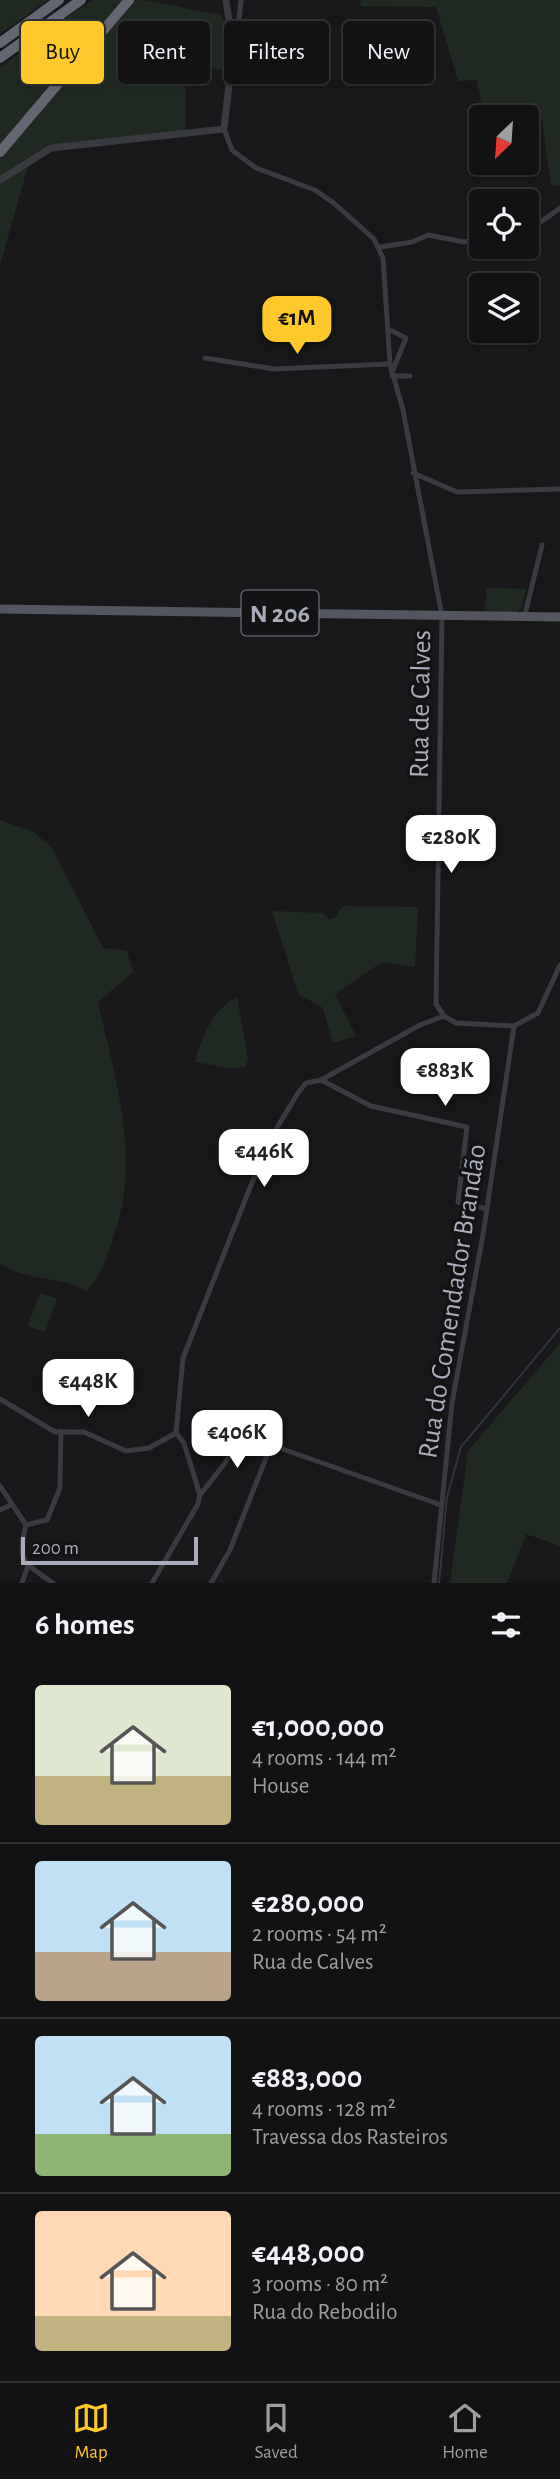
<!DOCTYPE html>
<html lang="en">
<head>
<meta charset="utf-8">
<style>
	:root { --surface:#121214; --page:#1b1b1d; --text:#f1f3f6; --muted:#9c9ea0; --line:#313234; --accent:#ffc82b }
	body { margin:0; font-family:"Alegreya Sans",sans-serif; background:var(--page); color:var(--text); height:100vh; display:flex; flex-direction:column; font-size:26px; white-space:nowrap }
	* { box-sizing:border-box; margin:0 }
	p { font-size:23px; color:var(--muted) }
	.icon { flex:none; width:38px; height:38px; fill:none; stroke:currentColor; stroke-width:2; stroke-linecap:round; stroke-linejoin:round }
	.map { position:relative; height:1583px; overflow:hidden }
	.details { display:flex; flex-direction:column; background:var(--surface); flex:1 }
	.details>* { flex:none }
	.guide { position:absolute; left:21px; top:21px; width:518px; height:63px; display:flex; gap:14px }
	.needle { width:46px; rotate:205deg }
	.tools { position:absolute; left:469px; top:105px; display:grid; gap:14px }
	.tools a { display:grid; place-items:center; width:70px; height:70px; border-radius:7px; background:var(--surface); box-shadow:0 2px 5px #0004,0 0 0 2px var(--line); font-size:35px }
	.scale { position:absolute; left:21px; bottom:18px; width:177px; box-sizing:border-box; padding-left:7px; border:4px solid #a9adbb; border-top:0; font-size:19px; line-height:24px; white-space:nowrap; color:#a9adbb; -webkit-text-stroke:5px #131315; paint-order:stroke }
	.price { position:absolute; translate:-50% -60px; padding:0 16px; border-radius:14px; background:#fff; color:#222; font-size:23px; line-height:46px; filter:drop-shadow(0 2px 4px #0008) }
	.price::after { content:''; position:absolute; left:50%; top:42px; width:21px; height:16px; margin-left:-10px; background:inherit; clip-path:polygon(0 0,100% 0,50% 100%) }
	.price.active { background:var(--accent); color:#111 }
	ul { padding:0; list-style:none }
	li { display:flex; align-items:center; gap:21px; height:175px; padding:0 35px }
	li+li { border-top:2px solid var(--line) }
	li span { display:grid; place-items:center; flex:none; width:196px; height:140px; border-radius:7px; color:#555 }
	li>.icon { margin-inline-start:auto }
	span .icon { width:84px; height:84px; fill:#fffc; stroke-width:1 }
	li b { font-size:30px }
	h2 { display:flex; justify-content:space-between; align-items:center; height:84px; padding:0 35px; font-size:30px }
	.pill { padding:0 24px; border-radius:7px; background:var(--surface); box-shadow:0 2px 5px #0004,0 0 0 2px var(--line); font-size:24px; line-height:63px }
	.pill.active { background:var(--accent); color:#111 }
	.tab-bar { display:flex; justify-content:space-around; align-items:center; height:98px; border-top:2px solid var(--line); background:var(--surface); font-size:19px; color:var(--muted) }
	.tab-bar a { display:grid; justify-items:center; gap:4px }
	.tab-bar .active { color:var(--accent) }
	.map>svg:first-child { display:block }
	.green { fill:#1f2921 }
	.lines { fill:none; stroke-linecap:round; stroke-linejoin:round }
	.stream { stroke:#2c353f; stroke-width:2 }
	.minor { stroke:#3a3b41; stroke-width:5 }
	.tertiary { stroke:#3a3b41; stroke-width:7 }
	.primary { stroke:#54565f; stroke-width:9 }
	.motorway { stroke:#646671; stroke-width:10 }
	.labels { text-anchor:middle; stroke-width:6; stroke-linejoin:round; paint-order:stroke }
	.shield { fill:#131315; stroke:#7c7f89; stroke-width:2 }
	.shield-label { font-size:26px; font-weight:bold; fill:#a9adbb }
	.street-label { font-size:28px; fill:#a9adbb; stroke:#131315 }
</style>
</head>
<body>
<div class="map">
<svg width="560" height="1583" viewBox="0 0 560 1583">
	<rect width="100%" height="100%" fill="#18181a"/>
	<g class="green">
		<polygon points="0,0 48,0 0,34"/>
		<polygon points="93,0 126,0 0,147 0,68 59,22"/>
		<path d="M 134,0 C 164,0 190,12 220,14 L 226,23 L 229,70 L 185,66 L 186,128 L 180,132 L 47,146 L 0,176 L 0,158 Z"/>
		<polygon points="361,0 560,0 560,186 551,185 542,120 527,123 527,117 484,117 477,80 458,81 436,7 360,6"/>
		<polygon points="28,166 0,265 0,183"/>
		<polygon points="487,588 526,589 522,607 516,613 484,612"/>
		<path d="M 0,820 L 34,832 L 52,848 L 103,948 L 127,951 L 133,972 L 98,1002 C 116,1084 143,1162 111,1244 C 105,1262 100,1277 87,1291 C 59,1275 26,1282 0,1263 Z"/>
		<polygon points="343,906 418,907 415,967 382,962 335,994 356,1036 333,1043 323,1008 298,994 272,911 323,913 329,919 334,918"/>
		<path d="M 237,997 L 248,1059 L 245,1067 L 230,1068 L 195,1062 C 201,1038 213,1009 237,997 Z"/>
		<polygon points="40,1293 57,1299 45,1332 28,1326"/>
		<polygon points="560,1343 560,1546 526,1534 507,1583 450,1583 468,1451"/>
	</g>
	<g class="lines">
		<polyline class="stream" points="439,1583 447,1497 461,1447 560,1328"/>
		<g class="minor">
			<polyline points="232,38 238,30 241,0"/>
			<polyline points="224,129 232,150 256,168 315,190 335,204 374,239 383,258 390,364 403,410 442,616 436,1004 444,1016 456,1023 514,1026 538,1013 560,965"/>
			<polyline points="527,232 560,208"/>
			<polyline points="380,247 412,242 428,235 464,242 481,239"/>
			<polyline points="388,329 406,338 393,370"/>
			<polyline points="205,358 274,369 390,364"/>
			<polyline points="392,376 410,376"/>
			<polyline points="413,473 457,492 560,489"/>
			<polyline points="524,618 542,545"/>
			<polyline points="321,1080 371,1106 467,1127 458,1202 487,1209"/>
			<polyline points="0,1399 55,1432 84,1432 126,1451 149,1448 176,1433"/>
			<polyline points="176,1433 183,1358 249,1190 272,1136 298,1093 306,1083 321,1080 420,1025 444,1016"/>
			<polyline points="0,1486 26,1525"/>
			<polyline points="200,1495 225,1463 240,1436 255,1436 271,1445"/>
			<polyline points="0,1510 11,1505"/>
			<polyline points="26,1525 47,1520 60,1488 61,1431"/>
			<path d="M 26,1525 C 16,1563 24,1562 53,1583"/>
			<polyline points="22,1583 28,1566"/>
			<polyline points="152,1583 198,1504 200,1495 184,1443 176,1433"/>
			<polyline points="211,1583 230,1550 271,1445 441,1505"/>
			<polyline points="434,1583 452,1403 483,1235 514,1026"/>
		</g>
		<polyline class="tertiary" points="0,180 51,148 224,129 233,49 226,0"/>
		<polyline class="primary" points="0,609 560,617"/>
		<g class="motorway">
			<polyline points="0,43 59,0"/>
			<polyline points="0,58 81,0"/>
			<polyline points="0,152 129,0"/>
		</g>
	</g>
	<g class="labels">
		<rect class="shield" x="241.5" y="590.5" width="77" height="45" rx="5"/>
		<g class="shield-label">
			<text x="280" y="622">N 206</text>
		</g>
		<g class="street-label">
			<text transform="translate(419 704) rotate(-89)" y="10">Rua de Calves</text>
			<text transform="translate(451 1301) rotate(-81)" y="10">Rua do Comendador Brandão</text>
		</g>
	</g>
</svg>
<div class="tools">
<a><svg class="needle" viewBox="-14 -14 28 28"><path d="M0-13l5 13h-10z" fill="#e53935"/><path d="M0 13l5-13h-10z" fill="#9c9ea0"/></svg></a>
<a><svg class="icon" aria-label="locate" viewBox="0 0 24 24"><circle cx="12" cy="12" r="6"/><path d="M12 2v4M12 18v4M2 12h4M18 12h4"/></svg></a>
<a><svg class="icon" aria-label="layers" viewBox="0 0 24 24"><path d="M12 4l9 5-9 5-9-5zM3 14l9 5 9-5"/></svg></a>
</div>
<div class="scale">200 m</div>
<b class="price active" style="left:297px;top:356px">€1M</b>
<b class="price" style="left:451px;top:875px">€280K</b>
<b class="price" style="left:445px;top:1108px">€883K</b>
<b class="price" style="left:264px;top:1189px">€446K</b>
<b class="price" style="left:88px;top:1419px">€448K</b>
<b class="price" style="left:237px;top:1470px">€406K</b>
<div class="guide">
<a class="pill active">Buy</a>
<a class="pill">Rent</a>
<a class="pill">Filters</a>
<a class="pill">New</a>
</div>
</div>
<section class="details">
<h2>6 homes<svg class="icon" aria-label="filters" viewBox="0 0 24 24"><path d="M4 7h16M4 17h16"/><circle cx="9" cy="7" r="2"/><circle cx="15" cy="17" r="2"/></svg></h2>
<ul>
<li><span style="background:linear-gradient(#dfe7d0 65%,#c2b280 0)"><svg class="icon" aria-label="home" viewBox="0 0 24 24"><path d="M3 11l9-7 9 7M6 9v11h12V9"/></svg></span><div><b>€1,000,000</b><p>4 rooms · 144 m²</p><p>House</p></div></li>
<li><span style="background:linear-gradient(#bfe0f5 65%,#b9a48a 0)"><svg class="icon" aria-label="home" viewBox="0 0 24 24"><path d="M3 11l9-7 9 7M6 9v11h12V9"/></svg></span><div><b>€280,000</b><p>2 rooms · 54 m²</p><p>Rua de Calves</p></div></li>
<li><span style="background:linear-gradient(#bfe0f5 70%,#8fb573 0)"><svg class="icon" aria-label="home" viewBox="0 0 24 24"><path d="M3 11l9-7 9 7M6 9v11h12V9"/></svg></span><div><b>€883,000</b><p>4 rooms · 128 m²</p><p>Travessa dos Rasteiros</p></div></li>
<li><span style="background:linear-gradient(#ffd9b3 75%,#c2b280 0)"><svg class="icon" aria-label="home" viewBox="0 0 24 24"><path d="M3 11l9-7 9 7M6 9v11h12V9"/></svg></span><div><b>€448,000</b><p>3 rooms · 80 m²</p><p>Rua do Rebodilo</p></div></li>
</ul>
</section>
<nav class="tab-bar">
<a class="active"><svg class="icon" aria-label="map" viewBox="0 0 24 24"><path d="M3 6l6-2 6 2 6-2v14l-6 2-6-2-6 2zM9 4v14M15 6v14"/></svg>Map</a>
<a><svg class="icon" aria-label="saved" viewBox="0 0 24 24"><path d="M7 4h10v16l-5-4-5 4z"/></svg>Saved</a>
<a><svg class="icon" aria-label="home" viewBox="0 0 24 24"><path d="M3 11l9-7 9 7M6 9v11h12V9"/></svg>Home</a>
</nav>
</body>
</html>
